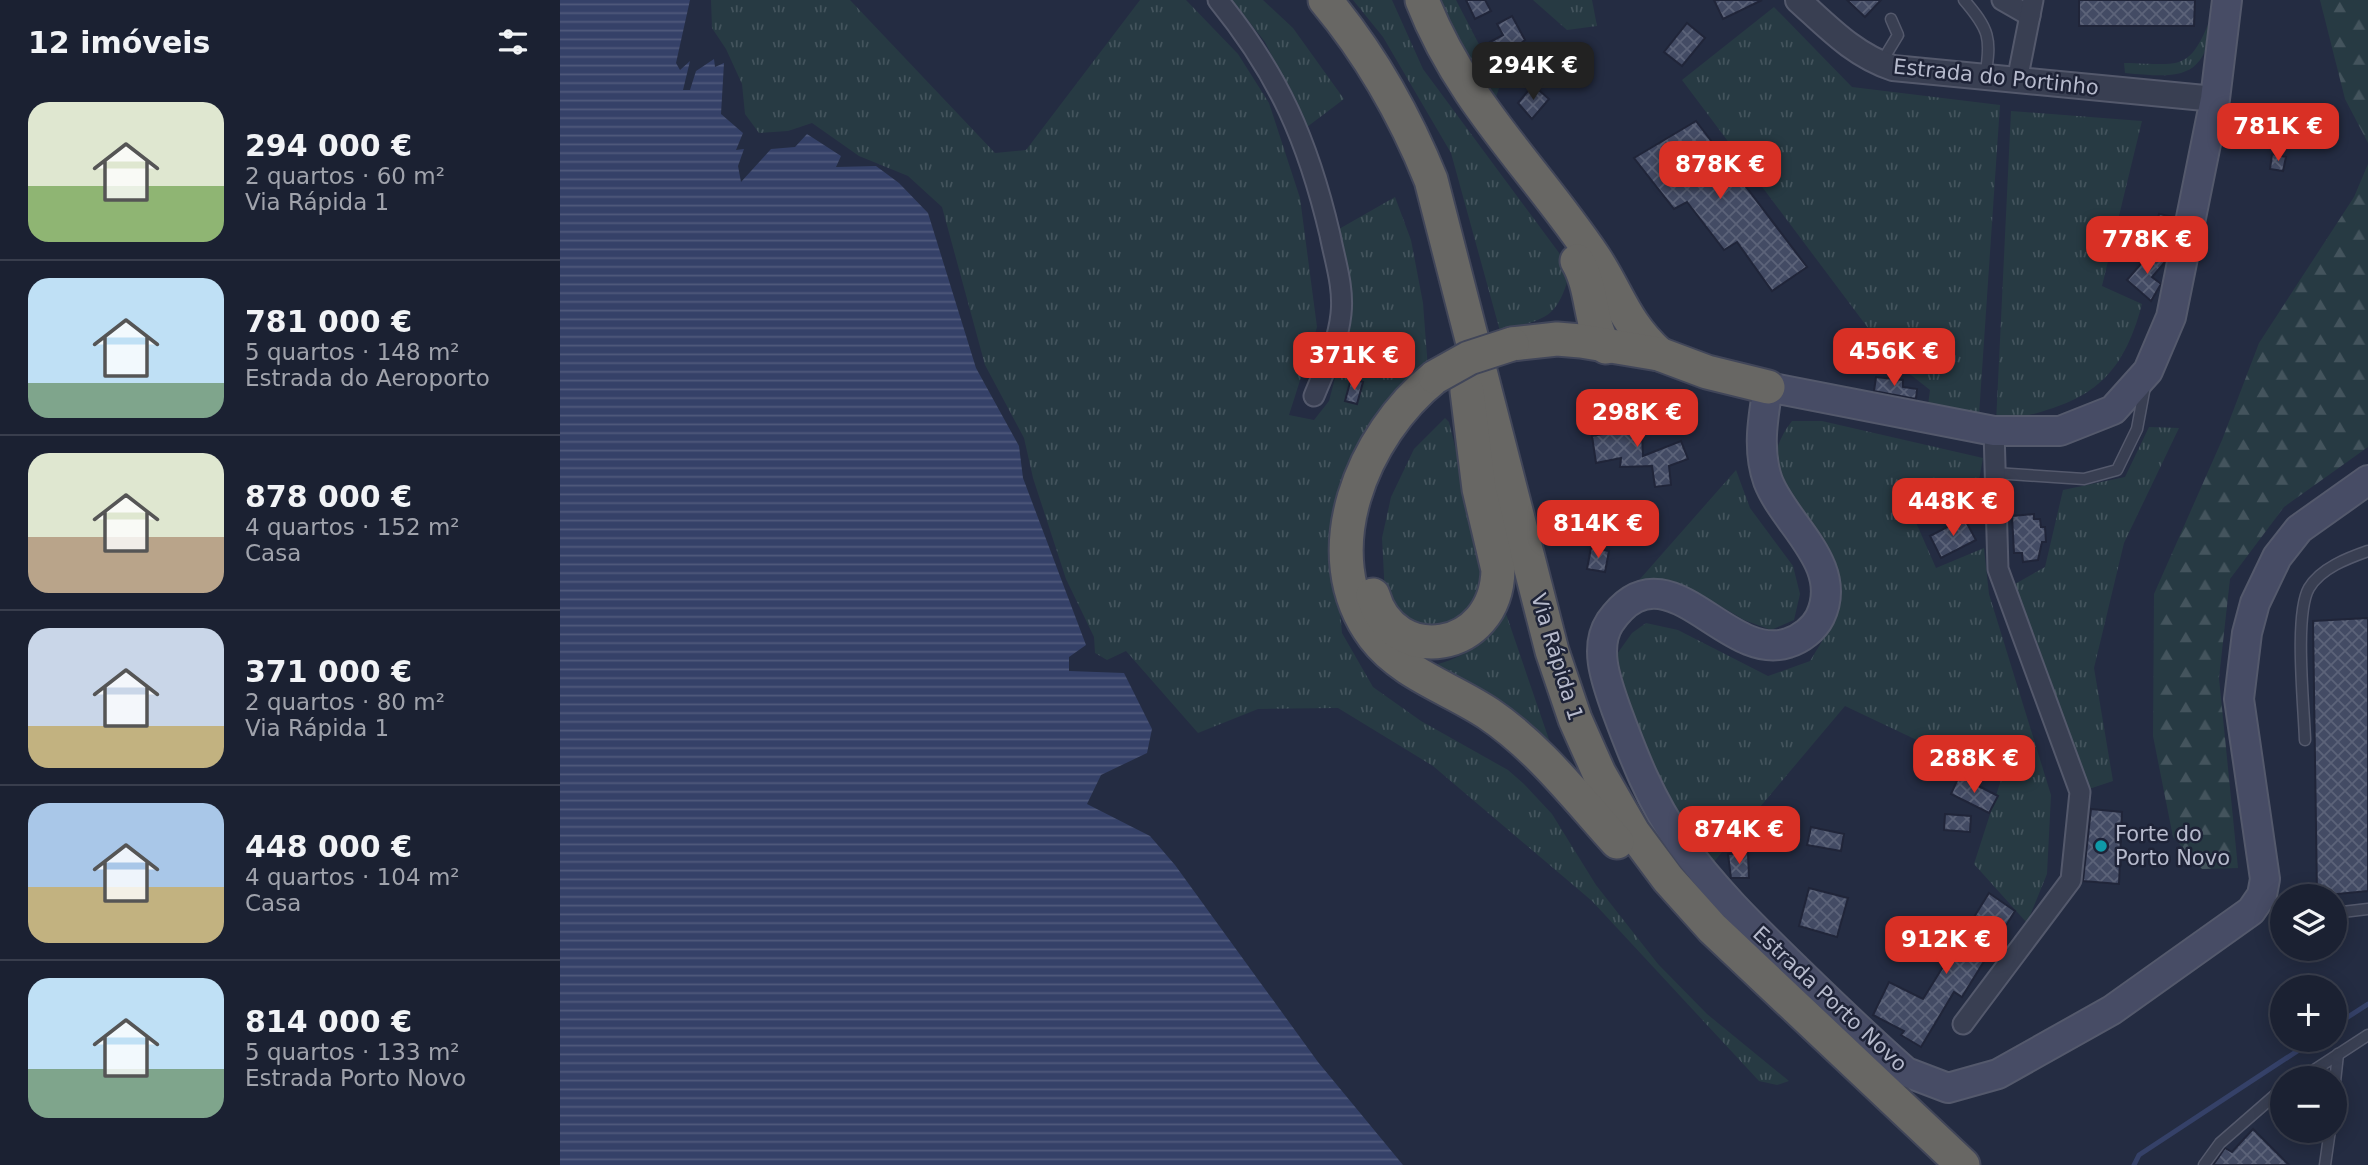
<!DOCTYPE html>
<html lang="pt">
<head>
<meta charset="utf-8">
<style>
	:root { --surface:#1b2132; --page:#282e3e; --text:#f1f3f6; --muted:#a0a3ac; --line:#393e4d; --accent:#d93025 }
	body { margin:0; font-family:"DejaVu Sans",sans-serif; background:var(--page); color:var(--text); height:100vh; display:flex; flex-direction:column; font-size:26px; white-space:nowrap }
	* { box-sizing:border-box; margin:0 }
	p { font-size:23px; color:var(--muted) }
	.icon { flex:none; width:38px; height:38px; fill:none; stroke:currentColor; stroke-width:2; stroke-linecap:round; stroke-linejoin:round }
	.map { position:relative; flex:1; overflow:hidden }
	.side { display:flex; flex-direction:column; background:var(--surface); width:560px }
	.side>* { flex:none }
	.fabs { position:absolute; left:1710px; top:884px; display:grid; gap:14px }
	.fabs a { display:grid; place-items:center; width:77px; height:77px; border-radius:50%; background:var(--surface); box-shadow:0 4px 18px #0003,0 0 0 2px var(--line); font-size:35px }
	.price { position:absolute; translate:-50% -60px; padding:0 16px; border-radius:14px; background:var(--accent); color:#fff; font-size:23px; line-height:46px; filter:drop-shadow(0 2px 4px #0008) }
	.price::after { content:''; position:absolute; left:50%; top:42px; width:21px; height:16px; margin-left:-10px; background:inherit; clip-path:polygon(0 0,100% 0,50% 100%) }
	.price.active { background:#222; color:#fff }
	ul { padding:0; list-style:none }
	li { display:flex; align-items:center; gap:21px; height:175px; padding:0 28px }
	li+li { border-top:2px solid var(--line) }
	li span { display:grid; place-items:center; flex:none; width:196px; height:140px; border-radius:21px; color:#555 }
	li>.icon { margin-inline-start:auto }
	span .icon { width:84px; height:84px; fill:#fffc; stroke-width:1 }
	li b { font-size:30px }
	h2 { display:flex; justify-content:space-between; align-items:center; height:84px; padding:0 28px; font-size:30px }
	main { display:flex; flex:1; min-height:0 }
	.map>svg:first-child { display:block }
	.grass { fill:url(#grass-tufts) }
	.forest { fill:url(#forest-firs) }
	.water { fill:url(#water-rules) }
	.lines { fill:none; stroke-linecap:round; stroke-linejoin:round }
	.stream { stroke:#354168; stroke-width:5 }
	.building { fill:url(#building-cross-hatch); stroke:#202539; stroke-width:2 }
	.service-casing { stroke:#54596c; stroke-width:13 }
	.minor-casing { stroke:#54596c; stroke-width:23 }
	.tertiary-casing { stroke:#54596c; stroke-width:28 }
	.secondary-casing { stroke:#54596c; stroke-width:32 }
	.trunk-casing { stroke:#414659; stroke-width:37 }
	.service { stroke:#393f52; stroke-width:10 }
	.minor { stroke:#393f52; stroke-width:19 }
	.tertiary { stroke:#393f52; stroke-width:24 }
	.secondary { stroke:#474c65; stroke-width:28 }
	.trunk { stroke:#686764; stroke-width:33 }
	.trunk-bridge-casing { stroke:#414659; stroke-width:37; stroke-linecap:butt }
	.trunk-bridge { stroke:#686764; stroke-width:33 }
	.culture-dot { fill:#0f9aa8; stroke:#1e2337; stroke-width:2.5 }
	.labels { text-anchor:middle; stroke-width:5; stroke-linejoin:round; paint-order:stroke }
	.street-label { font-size:21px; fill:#b6bacc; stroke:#1e2337 }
	.poi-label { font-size:21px; fill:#b6bacc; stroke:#1e2337; text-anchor:start }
</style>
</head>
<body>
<main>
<section class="side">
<h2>12 imóveis<svg class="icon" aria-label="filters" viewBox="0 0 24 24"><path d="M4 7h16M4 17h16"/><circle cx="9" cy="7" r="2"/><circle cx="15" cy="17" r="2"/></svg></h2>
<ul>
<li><span style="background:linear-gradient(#dfe7d0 60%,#8fb573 0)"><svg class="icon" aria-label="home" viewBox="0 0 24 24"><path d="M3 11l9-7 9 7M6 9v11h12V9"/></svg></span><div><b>294 000 €</b><p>2 quartos · 60 m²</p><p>Via Rápida 1</p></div></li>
<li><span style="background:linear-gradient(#bfe0f5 75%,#7fa58c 0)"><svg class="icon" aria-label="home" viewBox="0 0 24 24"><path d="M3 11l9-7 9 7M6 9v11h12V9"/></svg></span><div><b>781 000 €</b><p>5 quartos · 148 m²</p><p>Estrada do Aeroporto</p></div></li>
<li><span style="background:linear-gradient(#dfe7d0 60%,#b9a48a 0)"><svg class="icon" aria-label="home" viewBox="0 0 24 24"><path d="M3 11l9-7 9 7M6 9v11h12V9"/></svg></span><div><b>878 000 €</b><p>4 quartos · 152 m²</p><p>Casa</p></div></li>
<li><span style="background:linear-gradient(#c9d6e8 70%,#c2b280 0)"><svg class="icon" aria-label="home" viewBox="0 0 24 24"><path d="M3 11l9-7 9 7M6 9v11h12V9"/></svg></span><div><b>371 000 €</b><p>2 quartos · 80 m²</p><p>Via Rápida 1</p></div></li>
<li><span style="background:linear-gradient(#a9c7e8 60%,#c2b280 0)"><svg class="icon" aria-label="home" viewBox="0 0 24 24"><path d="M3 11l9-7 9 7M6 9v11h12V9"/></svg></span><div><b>448 000 €</b><p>4 quartos · 104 m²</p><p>Casa</p></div></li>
<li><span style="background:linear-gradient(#bfe0f5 65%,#7fa58c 0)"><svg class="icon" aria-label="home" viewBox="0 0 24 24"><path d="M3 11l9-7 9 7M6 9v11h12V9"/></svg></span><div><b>814 000 €</b><p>5 quartos · 133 m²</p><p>Estrada Porto Novo</p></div></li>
</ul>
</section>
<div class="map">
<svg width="1808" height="1165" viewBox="0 0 1808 1165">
	<defs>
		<pattern id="grass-tufts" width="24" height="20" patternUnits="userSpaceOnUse" patternTransform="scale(1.75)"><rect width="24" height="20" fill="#273a43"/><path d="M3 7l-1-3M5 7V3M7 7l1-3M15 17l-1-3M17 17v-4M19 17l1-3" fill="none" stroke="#44545d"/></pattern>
		<pattern id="forest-firs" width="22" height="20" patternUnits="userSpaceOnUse" patternTransform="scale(1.75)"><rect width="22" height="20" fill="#273a43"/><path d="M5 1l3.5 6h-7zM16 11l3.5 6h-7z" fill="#44545d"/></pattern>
		<pattern id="water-rules" width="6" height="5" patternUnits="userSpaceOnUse" patternTransform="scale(1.75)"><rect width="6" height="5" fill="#354168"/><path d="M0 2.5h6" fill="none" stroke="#505a7c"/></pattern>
		<pattern id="building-cross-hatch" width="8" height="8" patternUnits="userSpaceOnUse" patternTransform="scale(1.75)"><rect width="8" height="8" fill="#434b64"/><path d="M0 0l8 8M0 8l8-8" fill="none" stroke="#5c6379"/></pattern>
	</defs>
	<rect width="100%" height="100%" fill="#242c42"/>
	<g class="grass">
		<polygon points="151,0 290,0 435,153 466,150 580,0 626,0 678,54 709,103 740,198 757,327 729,415 754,420 769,401 784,344 791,294 779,229 835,197 851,240 863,303 868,369 776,566 782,633 813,687 861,721 948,770 964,784 992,814 1036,885 1098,964 1147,1014 1229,1081 1217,1085 1199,1081 1032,901 873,766 778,708 698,709 638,733 566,651 547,660 535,653 534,637 506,579 473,478 464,438 425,365 382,207 348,176 299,156 252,123 228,131 199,133 185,114 182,84 166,49 152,28"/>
		<polygon points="672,0 703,0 733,28 784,99 747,127 705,42"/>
		<path d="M 793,0 L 832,0 L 863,69 L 1011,269 C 997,320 988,318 940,331 L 891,153 L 823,37 Z"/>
		<polygon points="878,0 896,0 940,85 936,97 888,23"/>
		<polygon points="973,0 1032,0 1037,26 1007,30"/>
		<polygon points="1214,7 1292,87 1440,105 1419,415 1368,405 1370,390 1332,360 1122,80"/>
		<path d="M 1652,15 C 1648,81 1619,78 1565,73 L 1564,63 C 1622,64 1629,73 1652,15 Z"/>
		<path d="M 1451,111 L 1582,121 L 1542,286 L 1582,304 C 1559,392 1517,405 1436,423 Z"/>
		<polygon points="885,418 889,422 924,566 923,593 906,615 879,630 852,630 825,595 822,538 831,497 854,449"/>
		<path d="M 1232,421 L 1262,421 L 1423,458 L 1419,480 L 1347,502 L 1376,568 L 1424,548 L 1429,594 L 1491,795 L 1487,874 L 1467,923 L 1414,864 L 1441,780 L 1285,706 L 1147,870 L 1122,834 L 1072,722 L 1057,654 L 1072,633 L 1086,623 L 1118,630 L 1208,676 L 1250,661 L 1278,615 C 1275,598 1275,573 1267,557 C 1243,512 1188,477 1232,421 Z"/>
		<polygon points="1589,427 1619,428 1564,543 1534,668 1553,781 1523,791 1486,690 1455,584 1485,567 1503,490 1565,477"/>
		<polygon points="1176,470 1190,508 1233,566 1240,594 1234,620 1211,630 1184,620 1137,592 1073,587"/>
		<path d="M 943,605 L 997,763 L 860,668 C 907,659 921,647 943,605 Z"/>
	</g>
	<g class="forest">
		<polygon points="1760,0 1808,0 1808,143 1785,99"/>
		<polygon points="1808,164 1808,447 1724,507 1670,579 1659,678 1678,868 1642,869 1613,837 1593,736 1594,594 1662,440 1699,343 1794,197"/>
	</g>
	<polygon class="water" points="0,0 130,0 116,63 120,70 130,61 123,90 130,90 136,71 154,59 155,67 164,63 161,114 183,133 176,150 184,149 178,166 181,182 211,149 235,147 247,134 281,156 276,167 316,166 339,183 368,213 416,368 459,446 463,478 526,645 509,657 509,671 564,673 592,729 587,753 541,775 527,804 590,836 615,865 758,1062 843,1165 0,1165"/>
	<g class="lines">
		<g class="stream">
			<polyline points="1774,1026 1808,1004"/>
			<polyline points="1574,1165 1579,1155 1754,1040"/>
		</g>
	</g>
	<g class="building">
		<polygon points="906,0 925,0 931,11 915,19"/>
		<polygon points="1154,0 1202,0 1163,19"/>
		<polygon points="1287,0 1321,0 1305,17"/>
		<polygon points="1519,0 1635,0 1634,26 1519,26"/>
		<polygon points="952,16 965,40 960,44 967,58 945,70 930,42 943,35 937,24"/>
		<polygon points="1127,23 1145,38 1122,66 1104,52"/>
		<polygon points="973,85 989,99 972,119 958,103"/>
		<polygon points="1136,121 1247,267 1212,291 1177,242 1164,250 1127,202 1114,209 1074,158"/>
		<polygon points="1712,154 1726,157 1723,171 1710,169"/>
		<polygon points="1599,214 1614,217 1611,231 1596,227"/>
		<polygon points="1592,251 1605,262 1592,277 1601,284 1591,301 1567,280"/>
		<polygon points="1316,377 1343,380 1343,387 1357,389 1356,399 1314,391"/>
		<polygon points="791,379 803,382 797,404 785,401"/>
		<polygon points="1081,412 1083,456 1121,441 1128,459 1109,466 1111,485 1095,487 1092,466 1060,467 1061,458 1036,463 1032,436 1060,431 1059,413"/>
		<polygon points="1474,514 1474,519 1480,519 1481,527 1485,527 1486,542 1482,542 1478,560 1463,562 1462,553 1454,553 1452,516"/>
		<polygon points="1404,518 1416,540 1381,558 1370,536"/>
		<polygon points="1031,548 1049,551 1045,572 1027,569"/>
		<polygon points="1808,618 1808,891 1757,896 1753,621"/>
		<polygon points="1399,776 1438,796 1429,813 1391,794"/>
		<polygon points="1531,809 1562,812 1559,884 1523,881"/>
		<polygon points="1385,814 1411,816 1410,832 1384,830"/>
		<polygon points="1251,827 1284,834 1281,851 1247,845"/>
		<polygon points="1188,853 1189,878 1171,878 1168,854"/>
		<polygon points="1249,888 1288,898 1277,937 1239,926"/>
		<polygon points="1429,893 1455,911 1402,997 1394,992 1361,1047 1341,1035 1344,1031 1313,1015 1329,982 1363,999"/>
		<polygon points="1693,1129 1729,1165 1653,1165 1665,1148 1672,1152"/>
	</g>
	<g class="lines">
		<defs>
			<g id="service">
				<path d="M 1404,0 C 1429,29 1432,38 1425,77"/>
				<polyline points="1321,63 1338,35 1331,19"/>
				<polyline points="1435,473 1524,479 1557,470 1577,429 1585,386"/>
				<path d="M 1745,740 C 1744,707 1734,614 1749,588 C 1761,568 1788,558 1808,551"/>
				<polyline points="1774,913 1808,909"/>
				<polyline points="1742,1078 1808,1035"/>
				<polyline points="1774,1091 1778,1054"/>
				<polyline points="1644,1165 1660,1143 1722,1089"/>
				<polyline points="1765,1165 1770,1130"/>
			</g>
			<g id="minor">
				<path d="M 658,0 C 719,75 748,141 770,235 C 775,261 784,287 781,314 C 778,343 765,369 754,396"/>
				<polyline points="1442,0 1470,16"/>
				<polyline points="1457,81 1473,0"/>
				<polyline points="1403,1024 1511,880 1520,792 1438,569 1434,431"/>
			</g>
			<path id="tertiary" d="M 1238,0 C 1269,28 1294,55 1333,68 L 1655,99"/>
			<path id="secondary" d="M 1667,0 L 1655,99 L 1611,317 L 1588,371 L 1553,410 L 1500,431 L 1434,431 L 1208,387 C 1203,418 1197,450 1208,481 C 1225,525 1285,565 1260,617 C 1254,629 1241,639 1228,643 C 1165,664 1107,540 1050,622 C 1033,648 1047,683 1056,709 C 1073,755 1091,802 1120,842 C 1154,890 1196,930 1238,971 C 1273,1005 1309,1040 1346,1072 L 1388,1088 L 1438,1074 L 1552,1010 L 1691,911 L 1702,895 L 1705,879 L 1679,699 L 1687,633 L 1695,603 L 1717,557 L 1739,529 L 1808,480"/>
			<g id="trunk">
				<path d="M 765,0 C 811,55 844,113 871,180 L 992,651 L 1015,719 L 1039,773 L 1073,832 L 1108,879 L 1152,928 L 1403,1165"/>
				<path d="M 862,0 C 901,101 975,169 1034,257 C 1058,293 1064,322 1099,354"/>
				<path d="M 1017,261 C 1034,289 1029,327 1046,347"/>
				<polyline points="952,344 997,339 1021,341 1099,354 1147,372 1208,387"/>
				<path d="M 875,377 C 803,434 752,554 814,637 C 842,674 892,689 929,714 C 979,748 1017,798 1057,842"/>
				<path d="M 813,595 C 833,667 936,654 938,570 L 919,489 L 907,391"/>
			</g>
		</defs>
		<use href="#service" class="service-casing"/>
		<use href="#minor" class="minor-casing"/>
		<use href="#tertiary" class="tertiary-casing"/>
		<use href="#secondary" class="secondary-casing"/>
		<use href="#trunk" class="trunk-casing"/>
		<use href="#service" class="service"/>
		<use href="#minor" class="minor"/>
		<use href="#tertiary" class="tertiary"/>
		<use href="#secondary" class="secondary"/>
		<use href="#trunk" class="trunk"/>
		<defs>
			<polyline id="trunk-bridge" points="875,377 909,358 952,344"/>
		</defs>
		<use href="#trunk-bridge" class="trunk-bridge-casing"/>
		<use href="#trunk-bridge" class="trunk-bridge"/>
	</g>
	<circle class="culture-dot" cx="1541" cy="846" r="7"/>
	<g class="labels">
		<g class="street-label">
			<text transform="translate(1436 77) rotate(6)" y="7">Estrada do Portinho</text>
			<text transform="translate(997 657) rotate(73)" y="7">Via Rápida 1</text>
			<text transform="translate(1270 999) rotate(43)" y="7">Estrada Porto Novo</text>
		</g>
		<g class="poi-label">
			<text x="1555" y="841">Forte do<tspan x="1555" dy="24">Porto Novo</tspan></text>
		</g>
	</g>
</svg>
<div class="fabs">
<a><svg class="icon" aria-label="layers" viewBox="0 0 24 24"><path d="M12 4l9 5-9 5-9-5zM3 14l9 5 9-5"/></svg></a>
<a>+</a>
<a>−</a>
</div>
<b class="price active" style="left:973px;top:102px">294K €</b>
<b class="price" style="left:1718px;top:163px">781K €</b>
<b class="price" style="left:1160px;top:201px">878K €</b>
<b class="price" style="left:1587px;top:276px">778K €</b>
<b class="price" style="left:1334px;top:388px">456K €</b>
<b class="price" style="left:794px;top:392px">371K €</b>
<b class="price" style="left:1077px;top:449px">298K €</b>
<b class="price" style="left:1393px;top:538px">448K €</b>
<b class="price" style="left:1038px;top:560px">814K €</b>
<b class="price" style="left:1414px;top:795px">288K €</b>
<b class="price" style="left:1179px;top:866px">874K €</b>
<b class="price" style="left:1386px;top:976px">912K €</b>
</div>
</main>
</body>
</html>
